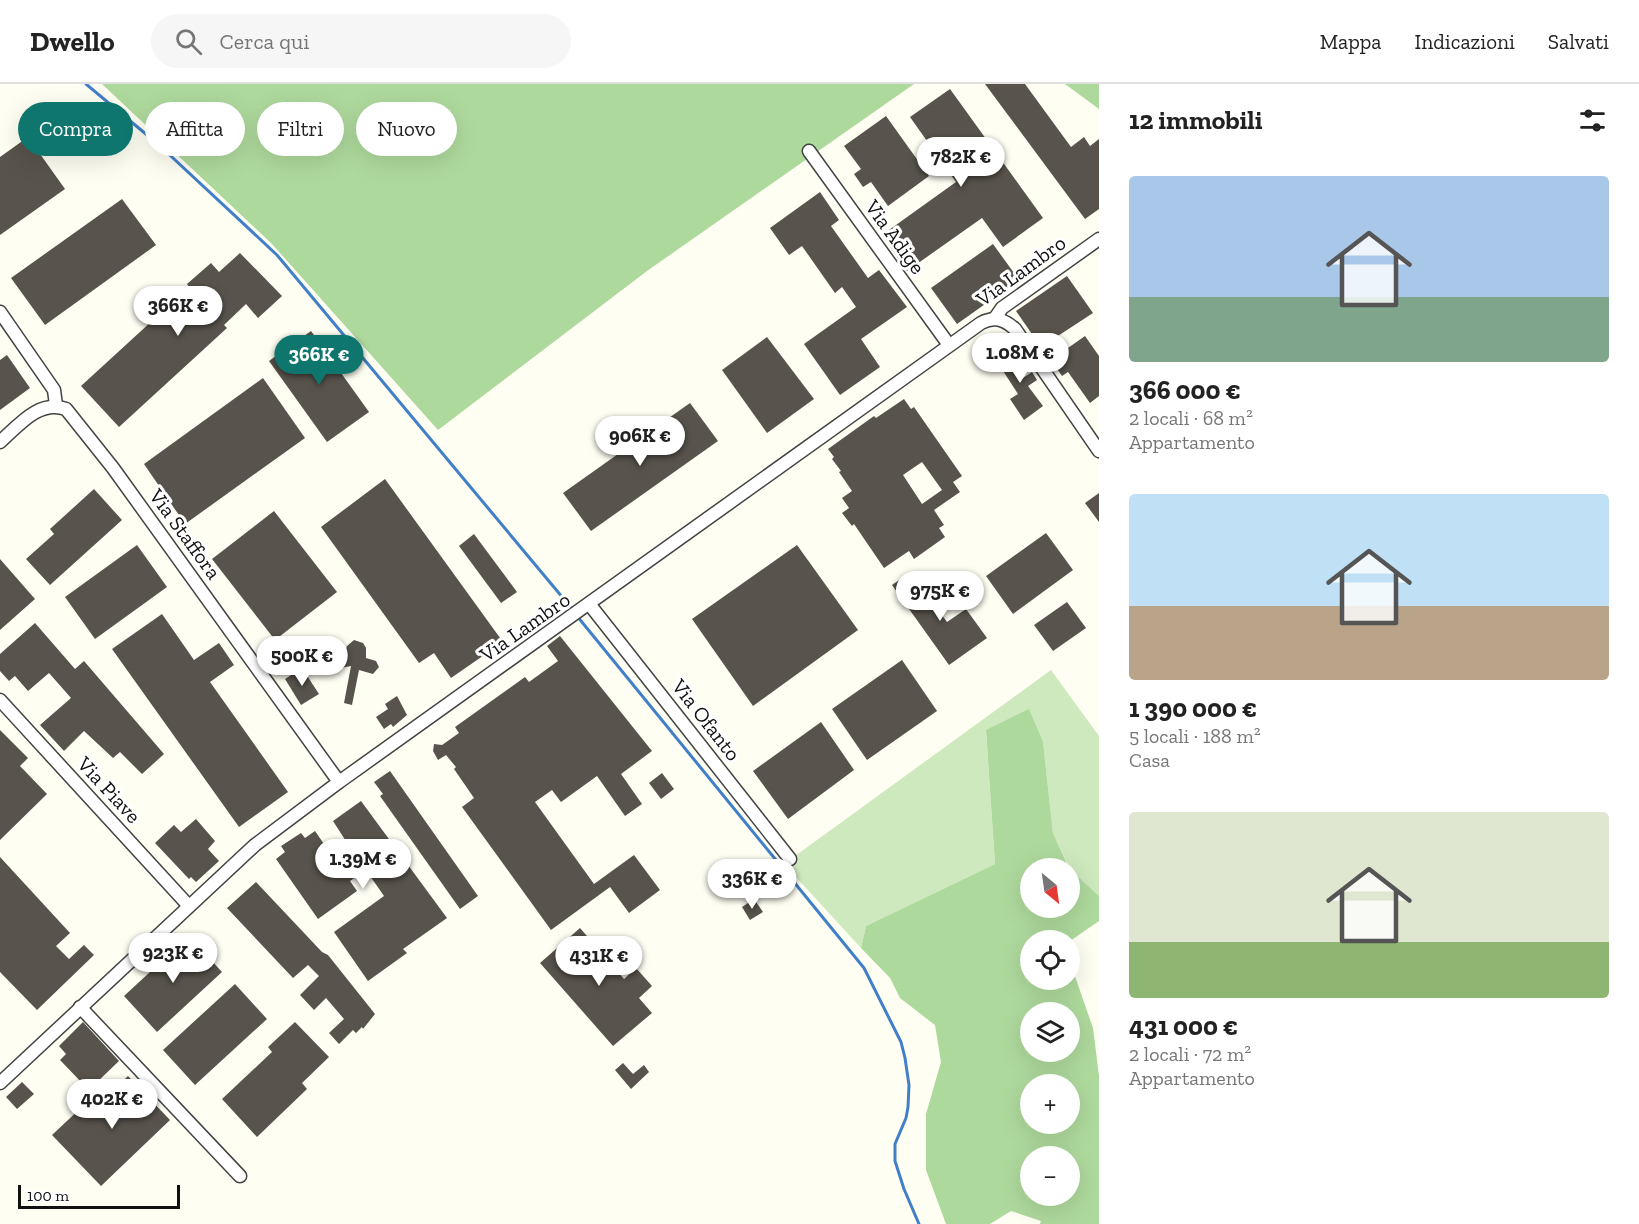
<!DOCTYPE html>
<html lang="it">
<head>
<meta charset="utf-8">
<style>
	:root { --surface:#fff; --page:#f6f6f6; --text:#222; --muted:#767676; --line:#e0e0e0; --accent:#0f766e }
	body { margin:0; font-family:"Zilla Slab",serif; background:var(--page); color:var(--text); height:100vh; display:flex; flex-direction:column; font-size:22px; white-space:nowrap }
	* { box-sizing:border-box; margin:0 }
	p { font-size:20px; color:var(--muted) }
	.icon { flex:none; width:33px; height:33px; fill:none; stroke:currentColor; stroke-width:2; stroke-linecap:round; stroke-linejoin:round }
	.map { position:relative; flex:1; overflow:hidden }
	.side { display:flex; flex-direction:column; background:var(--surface); width:540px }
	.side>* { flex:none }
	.guide { position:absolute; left:18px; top:18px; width:570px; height:54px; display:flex; gap:12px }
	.needle { width:39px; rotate:151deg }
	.tools { position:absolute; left:1020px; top:774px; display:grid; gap:12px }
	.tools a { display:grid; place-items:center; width:60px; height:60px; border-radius:50%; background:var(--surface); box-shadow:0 6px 24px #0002; font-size:30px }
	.scale { position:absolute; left:18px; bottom:15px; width:162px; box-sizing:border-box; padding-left:6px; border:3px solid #101010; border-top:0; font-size:16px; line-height:21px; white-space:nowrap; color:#101010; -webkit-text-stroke:4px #fff; paint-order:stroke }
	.price { position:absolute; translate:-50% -51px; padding:0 14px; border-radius:21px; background:#fff; color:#222; font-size:20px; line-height:39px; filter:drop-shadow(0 2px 3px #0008) }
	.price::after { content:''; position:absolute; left:50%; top:36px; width:18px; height:14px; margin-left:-9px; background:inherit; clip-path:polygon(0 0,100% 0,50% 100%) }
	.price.selected { background:var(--accent); color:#fff }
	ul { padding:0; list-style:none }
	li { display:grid; align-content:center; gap:12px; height:318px; padding:0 30px }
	li span { display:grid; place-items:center; height:186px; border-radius:6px; color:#555 }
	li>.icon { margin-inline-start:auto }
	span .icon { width:108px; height:108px; fill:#fffc; stroke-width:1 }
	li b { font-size:26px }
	h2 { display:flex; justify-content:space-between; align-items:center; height:72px; padding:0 30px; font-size:26px }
	.pill { padding:0 21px; border-radius:27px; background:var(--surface); box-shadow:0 6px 24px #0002; font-size:21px; line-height:54px }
	.pill.selected { background:var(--accent); color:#fff }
	header { display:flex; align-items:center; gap:36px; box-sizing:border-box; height:84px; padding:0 30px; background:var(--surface); border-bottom:2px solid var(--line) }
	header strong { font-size:28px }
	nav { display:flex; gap:33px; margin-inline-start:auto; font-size:21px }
	.search { width:420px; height:54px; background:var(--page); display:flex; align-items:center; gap:15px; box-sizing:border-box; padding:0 21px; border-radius:33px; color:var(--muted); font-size:22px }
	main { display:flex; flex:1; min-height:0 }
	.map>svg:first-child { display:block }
	.green { fill:#cde9bd }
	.forest { fill:#aed99c; fill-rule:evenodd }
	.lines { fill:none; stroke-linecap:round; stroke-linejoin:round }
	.stream { stroke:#427fc9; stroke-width:3 }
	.building { fill:#58534c; fill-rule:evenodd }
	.minor-casing { stroke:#434343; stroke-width:15 }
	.minor { stroke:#fff; stroke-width:12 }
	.labels { text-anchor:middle; stroke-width:6; stroke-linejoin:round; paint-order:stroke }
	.street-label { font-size:21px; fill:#101010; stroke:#fff }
</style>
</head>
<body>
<header>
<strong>Dwello</strong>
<div class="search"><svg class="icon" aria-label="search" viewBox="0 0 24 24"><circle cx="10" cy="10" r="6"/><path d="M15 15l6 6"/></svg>Cerca qui</div>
<nav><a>Mappa</a><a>Indicazioni</a><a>Salvati</a></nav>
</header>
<main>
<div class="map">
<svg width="1099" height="1140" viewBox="0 0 1099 1140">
	<rect width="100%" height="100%" fill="#fffef3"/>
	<polygon class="green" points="1051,586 1099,652 1099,812 1070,785 1053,749 1043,658 986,647 995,780 866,842 861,864 784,780"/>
	<g class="forest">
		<polygon points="102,0 914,0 647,187 438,346 272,160"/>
		<polygon points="1065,0 1099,0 1099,25"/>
		<path d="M 1029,625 L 1043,658 L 1053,749 L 1069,784 L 1030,784 L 1030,824 L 1070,824 L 1070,785 L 1099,812 L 1099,837 L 1070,857 L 1030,856 L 1030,896 L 1070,896 L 1070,878 L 1093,944 L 1099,992 L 1099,1140 L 1040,1140 L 1041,1137 L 1011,1127 L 990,1140 L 946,1140 L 926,1086 L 926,1030 L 941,978 L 935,941 L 900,914 L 890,894 L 861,864 L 866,842 L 995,780 L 986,646 ZM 1070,928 L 1070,968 L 1030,968 L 1030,928 ZM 1030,1000 L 1070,1000 L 1070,1040 L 1030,1040 ZM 1030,1072 L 1070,1072 L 1070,1112 L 1030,1112 Z"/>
	</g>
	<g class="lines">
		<g class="stream">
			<polyline points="86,0 159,61 277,171 573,526"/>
			<polyline points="577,532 864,884 901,958 905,974 909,1001 908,1023 906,1034 895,1060 895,1077 904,1105 919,1140"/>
		</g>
	</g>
	<g class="building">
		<polygon points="985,0 1025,0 1071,63 1084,53 1090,62 1099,55 1099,125 1085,135"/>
		<polygon points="950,5 1043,134 1003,163 982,134 907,187 882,151 956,98 910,33"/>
		<polygon points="886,32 929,92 888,122 871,98 863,103 854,90 861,85 844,62"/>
		<polygon points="28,53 65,105 0,151 0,73"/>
		<polygon points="820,108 839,136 831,142 868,194 879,186 907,223 861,255 880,283 840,311 804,260 856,223 842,203 835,209 802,162 789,171 770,144"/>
		<polygon points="122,115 156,161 45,241 11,194"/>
		<polygon points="993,160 1019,196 957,240 931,204"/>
		<polygon points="240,169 282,212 258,234 246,220 224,241 227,244 119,343 81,302 189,203 187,200 211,179 219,188"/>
		<polygon points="1067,192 1093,229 1041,263 1016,227"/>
		<polygon points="311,247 369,328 327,358 269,277"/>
		<polygon points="1085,252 1099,272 1099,312 1090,319 1068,288 1062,292 1051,276"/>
		<polygon points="767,253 814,315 767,349 722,286"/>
		<polygon points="1016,263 1024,275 1014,282 1023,294 1032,288 1037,296 1028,302 1043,322 1024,336 1010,315 1018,310 996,276"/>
		<polygon points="7,271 30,304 0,326 0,276"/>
		<polygon points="263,294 305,354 185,440 144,380"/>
		<path d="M 904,315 L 911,325 L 914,323 L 962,392 L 953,398 L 960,408 L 934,426 L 944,441 L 939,444 L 945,453 L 914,475 L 909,467 L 884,484 L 854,440 L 852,442 L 842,429 L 849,424 L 842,414 L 852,407 L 839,388 L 841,387 L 832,375 L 834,373 L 828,365 L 874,332 L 876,334 ZM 922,378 L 942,406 L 922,420 L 903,391 Z"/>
		<polygon points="690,319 718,357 591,447 563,409"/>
		<polygon points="385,395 503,558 451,594 434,569 419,579 321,443"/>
		<polygon points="94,405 122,436 50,501 26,475 54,450 50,445"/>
		<polygon points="1099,409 1099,438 1085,419"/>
		<polygon points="274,427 337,508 275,556 212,475"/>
		<polygon points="1046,449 1073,486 1013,530 986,492"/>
		<polygon points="474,450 517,508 501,519 459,462"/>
		<polygon points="137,461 167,503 95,555 65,513"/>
		<polygon points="797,461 858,546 753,622 692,535"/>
		<polygon points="0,475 35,515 0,546"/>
		<polygon points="911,488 947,538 966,525 987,554 949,581 892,501"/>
		<polygon points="1067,518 1086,544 1053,567 1034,541"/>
		<polygon points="162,530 194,576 219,559 234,581 210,598 288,708 239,743 112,565"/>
		<polygon points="35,539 75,585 84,577 164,670 142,690 120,668 113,674 84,647 64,667 40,641 71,614 49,589 28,607 15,592 9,597 0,587 0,570"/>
		<polygon points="560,552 652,667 621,690 642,720 625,732 597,692 561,718 552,706 535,718 594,800 634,771 660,806 629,829 610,803 551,846 462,723 474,714 454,685 456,683 446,671 438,676 433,667 434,660 442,661 459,649 455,643 525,593 529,598 558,577 547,562"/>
		<polygon points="354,556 363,559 366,564 366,574 376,577 379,583 373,590 359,586 352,621 344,619 351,582 335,585 331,582 330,577 334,571 344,572 347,562"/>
		<polygon points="902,576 937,627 867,676 832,625"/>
		<polygon points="302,584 319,610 301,621 285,595"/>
		<polygon points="397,612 407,631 393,643 391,640 384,645 376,633 388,625 385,620"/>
		<polygon points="821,638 854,686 788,735 753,687"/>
		<polygon points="0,646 28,674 20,682 47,710 0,756"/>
		<polygon points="390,687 478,812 460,825 380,712 383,710 374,698"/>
		<polygon points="662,689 674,705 661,715 649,699"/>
		<polygon points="361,717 447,834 403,865 407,869 368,897 334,848 384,812 366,786 350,797 357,807 318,835 276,775 285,768 281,762 301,749 305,754 315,747 335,776 351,765 333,737"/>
		<polygon points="196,735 215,757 208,765 219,777 196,798 191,793 189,795 155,759 174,741 181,748"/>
		<polygon points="0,773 70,849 56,862 69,875 84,861 94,871 37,926 0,888"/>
		<polygon points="256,798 322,868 328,871 375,930 363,945 362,943 356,949 353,946 339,960 329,949 344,935 326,914 314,926 300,911 319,892 308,881 293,894 227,824"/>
		<polygon points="754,815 763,828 750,836 742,823"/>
		<polygon points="580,844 624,895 636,884 652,902 639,914 652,929 613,962 540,879"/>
		<polygon points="189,852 222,888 157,948 124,912"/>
		<polygon points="235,900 267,935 195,1001 163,966"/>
		<polygon points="83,938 119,977 95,1000 90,995 84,1001 60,976 66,970 59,962"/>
		<polygon points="295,938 329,973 302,999 307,1005 257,1053 222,1015 272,968 268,963"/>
		<polygon points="623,979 633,990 644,981 649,988 631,1005 615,986"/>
		<polygon points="128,992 170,1036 101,1102 52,1051 84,1021 90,1028"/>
		<polygon points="22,998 34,1010 17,1025 6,1013"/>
	</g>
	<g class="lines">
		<defs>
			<g id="minor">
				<polyline points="809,67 949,261"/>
				<polyline points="0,228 54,306 56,321"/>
				<polyline points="995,234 1002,224 1099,155"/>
				<path d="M 0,358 C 18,342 39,315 66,325 L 113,384 L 339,698"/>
				<polyline points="590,521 790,775"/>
				<polyline points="0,616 188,821"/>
				<polyline points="80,923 240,1092"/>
				<path d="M 0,999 L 255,761 L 339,698 L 981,239 C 994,232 1004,235 1015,245 L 1099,367"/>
			</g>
		</defs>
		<use href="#minor" class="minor-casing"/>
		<use href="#minor" class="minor"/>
	</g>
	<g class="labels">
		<g class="street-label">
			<text transform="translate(895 153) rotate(54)" y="7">Via Adige</text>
			<text transform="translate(1021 187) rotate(-36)" y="7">Via Lambro</text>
			<text transform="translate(185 450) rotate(54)" y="7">Via Staffora</text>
			<text transform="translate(525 543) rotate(-35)" y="7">Via Lambro</text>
			<text transform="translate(706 636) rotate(52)" y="7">Via Ofanto</text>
			<text transform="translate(109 706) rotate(47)" y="7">Via Piave</text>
		</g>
	</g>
</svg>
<div class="tools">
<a><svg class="needle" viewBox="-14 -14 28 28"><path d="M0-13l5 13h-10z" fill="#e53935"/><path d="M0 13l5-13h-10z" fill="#767676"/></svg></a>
<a><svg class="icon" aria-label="locate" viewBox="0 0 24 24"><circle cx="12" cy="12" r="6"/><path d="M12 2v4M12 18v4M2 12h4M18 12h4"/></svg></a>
<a><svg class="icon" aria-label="layers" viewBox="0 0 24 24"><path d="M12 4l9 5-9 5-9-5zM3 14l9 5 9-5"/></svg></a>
<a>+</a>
<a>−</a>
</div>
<div class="scale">100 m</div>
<b class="price" style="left:961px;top:104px">782K €</b>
<b class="price" style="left:178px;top:253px">366K €</b>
<b class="price" style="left:1020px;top:300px">1.08M €</b>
<b class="price selected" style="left:319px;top:302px">366K €</b>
<b class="price" style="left:640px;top:383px">906K €</b>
<b class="price" style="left:940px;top:538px">975K €</b>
<b class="price" style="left:302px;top:603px">500K €</b>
<b class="price" style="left:363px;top:806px">1.39M €</b>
<b class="price" style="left:752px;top:826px">336K €</b>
<b class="price" style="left:173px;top:900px">923K €</b>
<b class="price" style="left:599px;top:903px">431K €</b>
<b class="price" style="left:112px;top:1046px">402K €</b>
<div class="guide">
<a class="pill selected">Compra</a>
<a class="pill">Affitta</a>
<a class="pill">Filtri</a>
<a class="pill">Nuovo</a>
</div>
</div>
<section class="side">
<h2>12 immobili<svg class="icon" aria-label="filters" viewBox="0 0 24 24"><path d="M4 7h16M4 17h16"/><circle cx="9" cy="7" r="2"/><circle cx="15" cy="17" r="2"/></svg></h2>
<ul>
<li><span style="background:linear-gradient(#a9c7e8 65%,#7fa58c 0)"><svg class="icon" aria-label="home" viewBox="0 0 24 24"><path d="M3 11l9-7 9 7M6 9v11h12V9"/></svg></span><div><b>366 000 €</b><p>2 locali · 68 m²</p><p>Appartamento</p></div></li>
<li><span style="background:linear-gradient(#bfe0f5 60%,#b9a48a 0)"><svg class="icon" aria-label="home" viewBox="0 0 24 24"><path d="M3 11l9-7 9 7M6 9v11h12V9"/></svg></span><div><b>1 390 000 €</b><p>5 locali · 188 m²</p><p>Casa</p></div></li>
<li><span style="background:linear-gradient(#dfe7d0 70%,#8fb573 0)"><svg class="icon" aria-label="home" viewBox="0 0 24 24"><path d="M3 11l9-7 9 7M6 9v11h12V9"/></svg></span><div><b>431 000 €</b><p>2 locali · 72 m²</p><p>Appartamento</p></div></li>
</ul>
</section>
</main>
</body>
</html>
